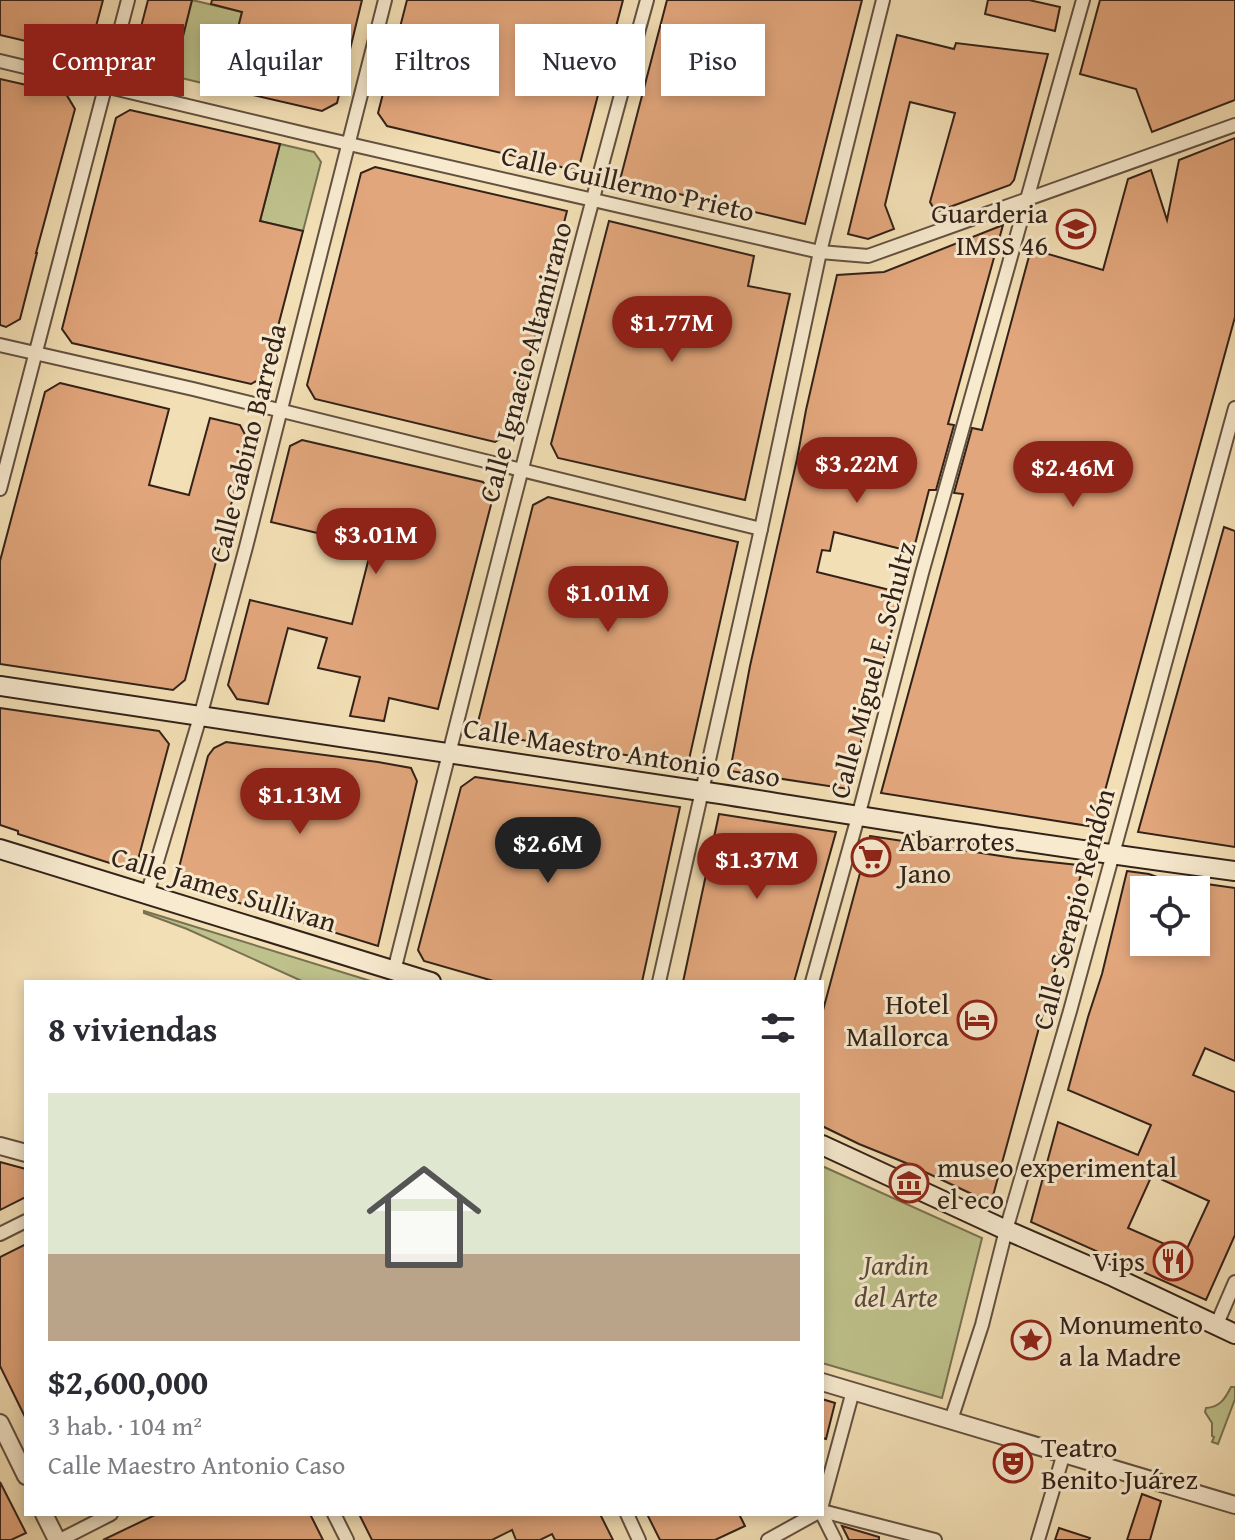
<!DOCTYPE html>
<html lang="es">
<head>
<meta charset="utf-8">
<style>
	:root { --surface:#fff; --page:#f7f7f7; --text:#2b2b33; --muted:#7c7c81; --accent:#8f2418 }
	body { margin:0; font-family:"Gentium Book Plus",serif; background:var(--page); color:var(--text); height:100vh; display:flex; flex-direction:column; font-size:30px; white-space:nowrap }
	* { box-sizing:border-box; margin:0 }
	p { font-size:26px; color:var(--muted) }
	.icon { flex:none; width:44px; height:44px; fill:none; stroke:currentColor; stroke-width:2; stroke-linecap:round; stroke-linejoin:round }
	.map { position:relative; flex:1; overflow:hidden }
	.drawer { position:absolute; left:24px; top:980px; width:800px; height:536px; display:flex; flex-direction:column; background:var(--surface); border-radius:0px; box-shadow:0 4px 12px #0003 }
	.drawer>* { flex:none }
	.banner { position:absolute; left:24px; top:24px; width:800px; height:72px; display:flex; gap:16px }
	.fabs { position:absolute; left:1130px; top:876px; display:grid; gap:16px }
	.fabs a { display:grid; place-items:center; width:80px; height:80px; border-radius:0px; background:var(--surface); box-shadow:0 4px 12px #0003; font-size:40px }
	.price { position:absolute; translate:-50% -68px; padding:0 18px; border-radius:28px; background:var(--accent); color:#fff; font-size:26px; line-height:52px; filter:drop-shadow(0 2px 4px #0008) }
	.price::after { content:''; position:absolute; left:50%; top:48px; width:24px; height:18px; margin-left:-12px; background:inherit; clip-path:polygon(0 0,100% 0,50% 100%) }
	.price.on { background:#222; color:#fff }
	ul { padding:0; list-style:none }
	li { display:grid; align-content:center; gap:16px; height:424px; padding:0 24px }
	li span { display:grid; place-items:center; height:248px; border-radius:0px; color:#555 }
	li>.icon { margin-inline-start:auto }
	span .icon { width:144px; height:144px; fill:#fffc; stroke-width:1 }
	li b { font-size:34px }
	h2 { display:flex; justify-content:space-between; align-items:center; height:96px; padding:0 24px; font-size:34px }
	.chip { padding:0 28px; border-radius:0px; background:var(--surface); box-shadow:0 4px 12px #0003; font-size:28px; line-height:72px }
	.chip.on { background:var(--accent); color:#fff }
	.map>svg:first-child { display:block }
	.green { fill:#bec18b; stroke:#787252; stroke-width:2 }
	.building { fill:#e2a67c; stroke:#332219; stroke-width:2; fill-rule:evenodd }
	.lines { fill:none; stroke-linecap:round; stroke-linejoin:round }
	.minor-casing { stroke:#635140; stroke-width:16 }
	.tertiary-casing { stroke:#635140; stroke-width:20 }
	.secondary-casing { stroke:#332219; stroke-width:22 }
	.minor { stroke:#f7eacf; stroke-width:12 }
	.tertiary { stroke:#f7eacf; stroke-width:16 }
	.secondary { stroke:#f7eacf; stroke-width:18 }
	.labels { text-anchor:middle; stroke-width:6; stroke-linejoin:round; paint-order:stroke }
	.street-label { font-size:28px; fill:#332219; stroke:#f7eacf }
	.poi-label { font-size:28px; fill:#332219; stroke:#f7eacf; text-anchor:start }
	.park-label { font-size:28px; font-style:italic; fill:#564a36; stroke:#f7eacf }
</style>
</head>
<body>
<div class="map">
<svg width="1235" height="1540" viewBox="0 0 1235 1540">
	<rect width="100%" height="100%" fill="#f3dfb5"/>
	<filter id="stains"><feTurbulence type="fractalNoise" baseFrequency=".0025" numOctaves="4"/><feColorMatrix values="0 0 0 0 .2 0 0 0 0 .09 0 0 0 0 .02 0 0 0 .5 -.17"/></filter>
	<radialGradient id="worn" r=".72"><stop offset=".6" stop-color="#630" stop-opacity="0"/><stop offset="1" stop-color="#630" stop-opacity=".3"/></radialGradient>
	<g class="green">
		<polygon points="192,0 242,12 223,88 173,76"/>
		<polygon points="280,144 314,152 321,162 303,231 260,221"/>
		<polygon points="144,911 374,982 304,982 187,929 144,913"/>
		<polygon points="822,1166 982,1238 942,1398 822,1363"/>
		<path d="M 1231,1387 L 1235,1387 L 1235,1399 L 1218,1444 L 1212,1442 L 1214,1437 L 1212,1436 L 1212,1423 L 1205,1412 L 1206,1408 C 1220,1407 1225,1399 1231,1387 Z"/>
	</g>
	<g class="building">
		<polygon points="0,0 103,0 91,45 77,53 0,35"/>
		<polygon points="148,0 192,0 173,76 142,68 134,54"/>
		<polygon points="212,0 362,0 337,103 322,111 223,88 242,12 211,4"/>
		<polygon points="407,0 623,0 578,171 387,126 378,113"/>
		<polygon points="667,0 862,0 805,224 620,180"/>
		<polygon points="988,0 1029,0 1060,7 1055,31 985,14"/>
		<polygon points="1100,0 1235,0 1235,100 1152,132 1136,89 1080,74"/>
		<polygon points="897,35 954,49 956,43 1048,54 1014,180 1010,185 936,212 930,202 955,113 910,102 885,205 894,229 868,239 848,234"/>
		<polygon points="0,79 66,94 75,109 36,253 37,253 20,319 6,327 0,325"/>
		<polygon points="130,110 280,144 260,221 303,231 265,376 251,384 72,343 62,329 116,118"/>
		<polygon points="1235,138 1235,317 1095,827 881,793 963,494 954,493 972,428 982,430 1031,249 1103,270 1128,179 1151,170 1167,220 1179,160"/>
		<polygon points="375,167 567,211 510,433 495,442 315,399 307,385 361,173"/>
		<polygon points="609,221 754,256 748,286 790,294 745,500 558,458 551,444"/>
		<polygon points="1003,225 948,424 954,425 936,490 929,490 913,552 834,532 830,551 822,550 817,572 902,593 848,789 730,771 750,666 797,459 806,410 837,275 884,272"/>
		<polygon points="60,383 169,409 149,485 189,495 210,418 240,425 248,440 185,680 173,690 0,664 0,561 45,392"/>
		<polygon points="302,440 483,482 493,497 438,709 389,698 384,721 350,716 360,677 318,668 327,638 288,628 268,704 237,699 228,685 250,600 352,624 372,546 271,522 290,446"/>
		<polygon points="548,497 738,542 688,764 487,735 478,722 533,505"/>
		<polygon points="1224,527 1235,531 1235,847 1138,832"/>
		<polygon points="0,708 159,731 169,744 135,871 18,834 18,831 0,825"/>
		<polygon points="226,742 378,762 411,768 417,781 378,946 175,883 208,756 214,748"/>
		<polygon points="475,777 680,807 642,982 497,982 424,961 418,950 461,787"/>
		<polygon points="719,814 836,832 794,982 683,982"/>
		<polygon points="870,836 1014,858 1078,865 1082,871 991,1203 906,1163 859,1144 822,1126 822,1014"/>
		<path d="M 1127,871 L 1149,874 L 1157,877 L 1235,888 L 1235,1061 L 1205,1048 L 1193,1075 L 1235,1092 L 1235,1235 L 1206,1300 L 1031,1222 L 1058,1122 L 1138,1155 L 1151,1125 L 1068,1090 L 1088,1017 L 1102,974 ZM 1144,890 L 1196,890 L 1196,942 L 1144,942 ZM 1152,1175 L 1209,1201 L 1185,1253 L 1128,1228 Z"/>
		<polygon points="0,1162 26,1169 26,1197 0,1210"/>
		<polygon points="26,1244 26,1419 0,1366 0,1257"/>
		<polygon points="822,1399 835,1403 826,1439 822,1438"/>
		<polygon points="0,1482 26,1533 11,1540 0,1540"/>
		<polygon points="1142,1494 1161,1501 1150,1540 1127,1540"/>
		<polygon points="157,1514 310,1514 323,1540 103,1540"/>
		<polygon points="359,1514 600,1514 613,1540 555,1540 552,1534 540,1540 516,1540 512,1530 492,1540 372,1540"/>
		<polygon points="647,1514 739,1514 745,1526 715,1540 660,1540"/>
		<polygon points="842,1526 879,1537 879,1540 849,1540"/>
		<polygon points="1059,1528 1090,1538 1089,1540 1055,1540"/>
	</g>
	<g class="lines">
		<defs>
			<g id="minor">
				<polyline points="0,61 310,135 820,252 868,256 1235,125"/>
				<polyline points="0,345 193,389 761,529"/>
				<polyline points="0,489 128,0"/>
				<polyline points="147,895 200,717 246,547 385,0"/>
				<path d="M 394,971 C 476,646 558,322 647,0"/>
				<polyline points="659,982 761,529 820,252 883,0"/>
				<polyline points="812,982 858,817 922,573 1083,0"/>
				<polyline points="0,1234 26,1221"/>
				<polyline points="1216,1326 1235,1282"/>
				<polyline points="951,1420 982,1325 1006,1230 1070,1011 1235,408"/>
				<polyline points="822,1505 853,1391"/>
				<polyline points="822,1511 935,1540"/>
				<polyline points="334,1514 347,1540"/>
				<polyline points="627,1514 639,1540"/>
				<polyline points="822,1514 835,1540"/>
				<polyline points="60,1540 111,1514"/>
				<polyline points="768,1540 815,1514"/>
				<polyline points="1038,1540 1064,1453"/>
			</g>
			<g id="tertiary">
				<polyline points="0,1146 26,1153"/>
				<polyline points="822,1382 1235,1505"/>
				<polyline points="0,1423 26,1476"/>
				<polyline points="44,1514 57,1540"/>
			</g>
			<g id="secondary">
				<path d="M 0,686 C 234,722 468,755 701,791 C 879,819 1057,848 1235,871"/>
				<polyline points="0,849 431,982"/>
				<polyline points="822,1145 1006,1230 1114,1277 1235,1334"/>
			</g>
		</defs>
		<use href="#minor" class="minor-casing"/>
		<use href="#tertiary" class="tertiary-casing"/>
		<use href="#secondary" class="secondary-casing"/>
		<use href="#minor" class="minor"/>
		<use href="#tertiary" class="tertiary"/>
		<use href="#secondary" class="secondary"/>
	</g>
	<defs>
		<symbol id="school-ring" viewBox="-11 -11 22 22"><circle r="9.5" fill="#f7eacf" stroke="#8f2418" stroke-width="1.5"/><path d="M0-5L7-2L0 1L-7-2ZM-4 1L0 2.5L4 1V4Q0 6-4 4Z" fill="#8f2418"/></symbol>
		<symbol id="supermarket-ring" viewBox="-11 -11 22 22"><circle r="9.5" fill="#f7eacf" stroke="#8f2418" stroke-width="1.5"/><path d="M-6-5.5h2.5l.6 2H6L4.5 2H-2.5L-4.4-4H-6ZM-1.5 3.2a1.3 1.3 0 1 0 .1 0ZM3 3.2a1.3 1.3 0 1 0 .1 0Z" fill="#8f2418"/></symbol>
		<symbol id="hotel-ring" viewBox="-11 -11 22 22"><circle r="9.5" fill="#f7eacf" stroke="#8f2418" stroke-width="1.5"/><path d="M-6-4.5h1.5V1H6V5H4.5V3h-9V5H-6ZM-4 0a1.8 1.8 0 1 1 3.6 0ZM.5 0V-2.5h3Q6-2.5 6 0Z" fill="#8f2418"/></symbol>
		<symbol id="museum-ring" viewBox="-11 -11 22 22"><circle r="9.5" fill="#f7eacf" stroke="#8f2418" stroke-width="1.5"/><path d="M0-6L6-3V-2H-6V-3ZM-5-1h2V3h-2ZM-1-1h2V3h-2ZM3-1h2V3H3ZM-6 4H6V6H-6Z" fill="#8f2418"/></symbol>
		<symbol id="restaurant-ring" viewBox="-11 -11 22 22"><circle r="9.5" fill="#f7eacf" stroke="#8f2418" stroke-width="1.5"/><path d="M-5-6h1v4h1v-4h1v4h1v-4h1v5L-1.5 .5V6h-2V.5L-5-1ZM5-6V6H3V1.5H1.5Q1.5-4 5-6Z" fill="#8f2418"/></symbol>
		<symbol id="sight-ring" viewBox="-11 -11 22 22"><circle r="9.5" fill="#f7eacf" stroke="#8f2418" stroke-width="1.5"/><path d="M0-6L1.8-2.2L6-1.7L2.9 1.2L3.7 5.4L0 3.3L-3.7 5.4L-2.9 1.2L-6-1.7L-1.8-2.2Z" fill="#8f2418"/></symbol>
		<symbol id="theatre-ring" viewBox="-11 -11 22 22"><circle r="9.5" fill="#f7eacf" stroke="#8f2418" stroke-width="1.5"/><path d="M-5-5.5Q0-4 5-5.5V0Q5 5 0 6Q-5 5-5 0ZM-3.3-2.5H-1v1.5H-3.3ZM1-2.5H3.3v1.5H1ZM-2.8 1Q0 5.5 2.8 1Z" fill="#8f2418"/></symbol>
	</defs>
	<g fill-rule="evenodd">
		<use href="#school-ring" x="1054" y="207" width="44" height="44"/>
		<use href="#supermarket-ring" x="849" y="835" width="44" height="44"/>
		<use href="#hotel-ring" x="955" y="998" width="44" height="44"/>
		<use href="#museum-ring" x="887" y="1161" width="44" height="44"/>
		<use href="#restaurant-ring" x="1151" y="1239" width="44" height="44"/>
		<use href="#sight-ring" x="1009" y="1318" width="44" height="44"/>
		<use href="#theatre-ring" x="991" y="1441" width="44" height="44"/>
	</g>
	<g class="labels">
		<g class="street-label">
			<text transform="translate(628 183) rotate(13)" y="10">Calle Guillermo Prieto</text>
			<text transform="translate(525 362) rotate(-75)" y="10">Calle Ignacio Altamirano</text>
			<text transform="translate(247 443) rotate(-76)" y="10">Calle Gabino Barreda</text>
			<text transform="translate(872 670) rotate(-75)" y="10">Calle Miguel E. Schultz</text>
			<text transform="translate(622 752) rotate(9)" y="10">Calle Maestro Antonio Caso</text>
			<text transform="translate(224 889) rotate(17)" y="10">Calle James Sullivan</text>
			<text transform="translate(1073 909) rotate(-75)" y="10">Calle Serapio Rendón</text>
		</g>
		<g class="poi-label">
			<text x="1048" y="223" text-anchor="end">Guarderia<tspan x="1048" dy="32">IMSS 46</tspan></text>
			<text x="899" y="851">Abarrotes<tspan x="899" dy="32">Jano</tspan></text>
			<text x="949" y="1014" text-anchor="end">Hotel<tspan x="949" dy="32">Mallorca</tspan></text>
			<text x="937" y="1177">museo experimental<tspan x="937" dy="32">el eco</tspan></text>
			<text x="1145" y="1271" text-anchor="end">Vips</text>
			<text x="1059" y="1334">Monumento<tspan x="1059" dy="32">a la Madre</tspan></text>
			<text x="1041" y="1457">Teatro<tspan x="1041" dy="32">Benito Juárez</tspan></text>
		</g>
		<g class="park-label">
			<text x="896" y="1275">Jardin<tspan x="896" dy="32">del Arte</tspan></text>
		</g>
	</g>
	<rect width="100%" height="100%" filter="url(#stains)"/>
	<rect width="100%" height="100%" fill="url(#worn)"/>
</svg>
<div class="fabs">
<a><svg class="icon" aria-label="locate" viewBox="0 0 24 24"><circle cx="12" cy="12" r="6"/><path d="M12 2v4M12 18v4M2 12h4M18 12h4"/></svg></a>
</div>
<b class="price" style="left:672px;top:364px">$1.77M</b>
<b class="price" style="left:857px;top:505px">$3.22M</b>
<b class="price" style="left:1073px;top:509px">$2.46M</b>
<b class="price" style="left:376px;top:576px">$3.01M</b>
<b class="price" style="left:608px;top:634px">$1.01M</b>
<b class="price" style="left:300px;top:836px">$1.13M</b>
<b class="price on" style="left:548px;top:885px">$2.6M</b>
<b class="price" style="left:757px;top:901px">$1.37M</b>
<div class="banner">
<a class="chip on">Comprar</a>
<a class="chip">Alquilar</a>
<a class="chip">Filtros</a>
<a class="chip">Nuevo</a>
<a class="chip">Piso</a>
</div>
<section class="drawer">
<h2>8 viviendas<svg class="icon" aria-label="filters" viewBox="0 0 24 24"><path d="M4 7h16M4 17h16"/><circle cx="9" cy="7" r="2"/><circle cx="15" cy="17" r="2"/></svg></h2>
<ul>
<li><span style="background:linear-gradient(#dfe7d0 65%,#b9a48a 0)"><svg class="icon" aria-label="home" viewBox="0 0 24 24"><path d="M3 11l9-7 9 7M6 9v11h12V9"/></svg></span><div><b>$2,600,000</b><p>3 hab. · 104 m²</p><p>Calle Maestro Antonio Caso</p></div></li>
</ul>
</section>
</div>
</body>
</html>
